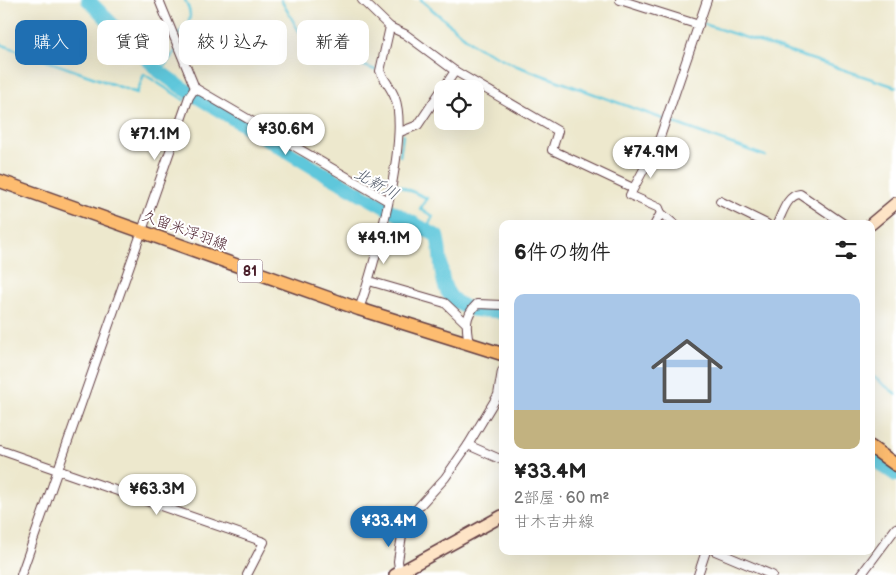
<!DOCTYPE html>
<html lang="ja">
<head>
<meta charset="utf-8">
<style>
	:root { --surface:#fff; --page:#f6f6f6; --text:#222; --muted:#767676; --line:#e0e0e0; --accent:#1f6fb2 }
	body { margin:0; font-family:"Balsamiq Sans","Klee One",sans-serif; background:var(--page); color:var(--text); height:100vh; display:flex; flex-direction:column; font-size:19px; white-space:nowrap }
	* { box-sizing:border-box; margin:0 }
	p { font-size:16px; color:var(--muted) }
	.icon { flex:none; width:28px; height:28px; fill:none; stroke:currentColor; stroke-width:2; stroke-linecap:round; stroke-linejoin:round }
	.map { position:relative; flex:1; overflow:hidden }
	.panel { position:absolute; left:499px; top:220px; width:376px; height:335px; display:flex; flex-direction:column; background:var(--surface); border-radius:10px; box-shadow:0 5px 20px #0002 }
	.panel>* { flex:none }
	.guide { position:absolute; left:15px; top:20px; width:409px; height:45px; display:flex; gap:10px }
	.buttons { position:absolute; left:434px; top:80px; display:grid; gap:10px }
	.buttons a { display:grid; place-items:center; width:50px; height:50px; border-radius:10px; background:var(--surface); box-shadow:0 5px 20px #0002; font-size:25px }
	.price { position:absolute; translate:-50% -42px; padding:0 11px; border-radius:18px; background:#fff; color:#222; font-size:16px; line-height:32px; filter:drop-shadow(0 1px 2px #0008) }
	.price::after { content:''; position:absolute; left:50%; top:30px; width:15px; height:11px; margin-left:-8px; background:inherit; clip-path:polygon(0 0,100% 0,50% 100%) }
	.price.on { background:var(--accent); color:#fff }
	ul { padding:0; list-style:none }
	li { display:grid; align-content:center; gap:10px; height:265px; padding:0 15px }
	li+li { border-top:1px solid var(--line) }
	li span { display:grid; place-items:center; height:155px; border-radius:10px; color:#555 }
	li>.icon { margin-inline-start:auto }
	span .icon { width:90px; height:90px; fill:#fffc; stroke-width:1 }
	li b { font-size:21px }
	h2 { display:flex; justify-content:space-between; align-items:center; height:60px; padding:0 15px; font-size:21px }
	.tag { padding:0 18px; border-radius:10px; background:var(--surface); box-shadow:0 5px 20px #0002; font-size:18px; line-height:45px }
	.tag.on { background:var(--accent); color:#fff }
	.map>svg:first-child { display:block }
	.lines { fill:none; stroke-linecap:round; stroke-linejoin:round }
	.stream { stroke:#5fc7db; stroke-width:2.5 }
	.river { stroke:#5fc7db; stroke-width:14 }
	.minor-casing { stroke:#623d43; stroke-width:10 }
	.secondary-casing { stroke:#623d43; stroke-width:14 }
	.primary-casing { stroke:#623d43; stroke-width:15 }
	.minor { stroke:#fff; stroke-width:8 }
	.secondary { stroke:#fee4c6; stroke-width:11 }
	.primary { stroke:#fdbc70; stroke-width:12 }
	.labels { text-anchor:middle; stroke-width:4; stroke-linejoin:round; paint-order:stroke }
	.shield { fill:#fff; stroke:#80626b; stroke-width:1 }
	.shield-label { font-size:14px; font-weight:bold; fill:#4a1f2b }
	.street-label { font-size:15px; fill:#4a1f2b; stroke:#fff }
	.water-label { font-size:16px; font-style:italic; fill:#515a69; stroke:#fff }
</style>
</head>
<body>
<div class="map">
<svg width="896" height="575" viewBox="0 0 896 575">
	<rect width="100%" height="100%" fill="#fff"/>
	<filter id="ink" filterUnits="userSpaceOnUse"><feTurbulence type="fractalNoise" baseFrequency=".02" numOctaves="2"/><feDisplacementMap in="SourceGraphic" scale="10" xChannelSelector="R" yChannelSelector="G"/><feConvolveMatrix kernelMatrix="1 2 1 2 8 2 1 2 1" color-interpolation-filters="sRGB"/></filter>
	<filter id="wash" filterUnits="userSpaceOnUse"><feTurbulence type="fractalNoise" baseFrequency=".0096" numOctaves="4" result="noise"/><feDisplacementMap in="SourceGraphic" scale="20" xChannelSelector="R" yChannelSelector="G"/><feGaussianBlur stdDeviation="1.12" result="paint"/><feColorMatrix in="noise" values="0 0 0 0 0 0 0 0 0 0 0 0 0 0 0 0 0 1.4 0 .05"/><feComposite in="paint" operator="in"/></filter>
	<g filter="url(#wash)">
		<rect width="100%" height="100%" fill="#ede8cd"/>
		<g class="lines">
			<g class="stream">
				<polyline points="281,0 300,33 331,53 375,70"/>
				<polyline points="421,0 474,45 517,66 765,156"/>
				<polyline points="704,24 896,87"/>
				<path d="M 178,37 L 177,35 C 191,22 194,17 185,0"/>
				<polyline points="0,44 137,93 144,74 184,100"/>
				<polyline points="160,72 177,49"/>
				<polyline points="187,91 188,91"/>
				<polyline points="400,156 403,134"/>
				<polyline points="395,181 395,184 427,198 420,209 433,216 426,230"/>
				<polyline points="871,375 896,394"/>
			</g>
			<g class="river">
				<path d="M 88,0 L 160,72 L 181,87 L 316,169 L 437,236 C 445,265 433,297 471,309 C 481,312 493,309 502,313"/>
				<polyline points="871,458 896,475"/>
			</g>
		</g>
	</g>
	<g filter="url(#ink)">
		<g class="lines">
			<defs>
				<g id="minor">
					<polyline points="159,0 195,88"/>
					<polyline points="620,0 699,25"/>
					<polyline points="390,27 405,34 455,71 443,89"/>
					<polyline points="455,71 558,131 552,150 633,188"/>
					<polyline points="195,88 388,201"/>
					<polyline points="400,132 418,125 442,89"/>
					<polyline points="720,201 767,224"/>
					<polyline points="655,224 661,213"/>
					<polyline points="674,224 661,213 659,208 630,195 658,143 707,0"/>
					<path d="M 777,224 C 782,214 787,195 800,194 L 844,224"/>
					<polyline points="369,281 445,303 466,323"/>
					<path d="M 359,309 C 374,268 410,138 395,98 C 392,89 384,80 380,71 L 390,27 L 362,0"/>
					<path d="M 469,344 C 466,328 464,316 477,304 L 502,305"/>
					<polyline points="468,445 498,395 502,371"/>
					<polyline points="0,450 264,542 247,575"/>
					<polyline points="715,551 772,575"/>
					<polyline points="21,575 189,97 195,88"/>
					<polyline points="400,575 398,561 404,523 445,478 468,445 502,460"/>
					<polyline points="698,575 706,551"/>
					<polyline points="861,575 896,528"/>
				</g>
				<g id="secondary">
					<polyline points="871,224 896,203"/>
					<polyline points="395,575 502,516"/>
				</g>
				<g id="primary">
					<polyline points="0,181 359,309 502,354"/>
					<polyline points="871,447 896,465"/>
				</g>
			</defs>
			<use href="#minor" class="minor-casing"/>
			<use href="#secondary" class="secondary-casing"/>
			<use href="#primary" class="primary-casing"/>
			<use href="#minor" class="minor"/>
			<use href="#secondary" class="secondary"/>
			<use href="#primary" class="primary"/>
		</g>
	</g>
	<g class="labels">
		<rect class="shield" x="237.5" y="259.5" width="25" height="23" rx="4"/>
		<g class="shield-label">
			<text x="250" y="276">81</text>
		</g>
		<g class="street-label">
			<text transform="translate(185 230) rotate(20)" y="5">久留米浮羽線</text>
		</g>
		<g class="water-label">
			<text transform="translate(377 183) rotate(29)" y="6">北新川</text>
		</g>
	</g>
</svg>
<div class="buttons">
<a><svg class="icon" aria-label="locate" viewBox="0 0 24 24"><circle cx="12" cy="12" r="6"/><path d="M12 2v4M12 18v4M2 12h4M18 12h4"/></svg></a>
</div>
<b class="price" style="left:286px;top:156px">¥30.6M</b>
<b class="price" style="left:155px;top:161px">¥71.1M</b>
<b class="price" style="left:651px;top:179px">¥74.9M</b>
<b class="price" style="left:384px;top:265px">¥49.1M</b>
<b class="price" style="left:157px;top:516px">¥63.3M</b>
<b class="price on" style="left:389px;top:548px">¥33.4M</b>
<div class="guide">
<a class="tag on">購入</a>
<a class="tag">賃貸</a>
<a class="tag">絞り込み</a>
<a class="tag">新着</a>
</div>
<section class="panel">
<h2>6件の物件<svg class="icon" aria-label="filters" viewBox="0 0 24 24"><path d="M4 7h16M4 17h16"/><circle cx="9" cy="7" r="2"/><circle cx="15" cy="17" r="2"/></svg></h2>
<ul>
<li><span style="background:linear-gradient(#a9c7e8 75%,#c2b280 0)"><svg class="icon" aria-label="home" viewBox="0 0 24 24"><path d="M3 11l9-7 9 7M6 9v11h12V9"/></svg></span><div><b>¥33.4M</b><p>2部屋 · 60 m²</p><p>甘木吉井線</p></div></li>
</ul>
</section>
</div>
</body>
</html>
